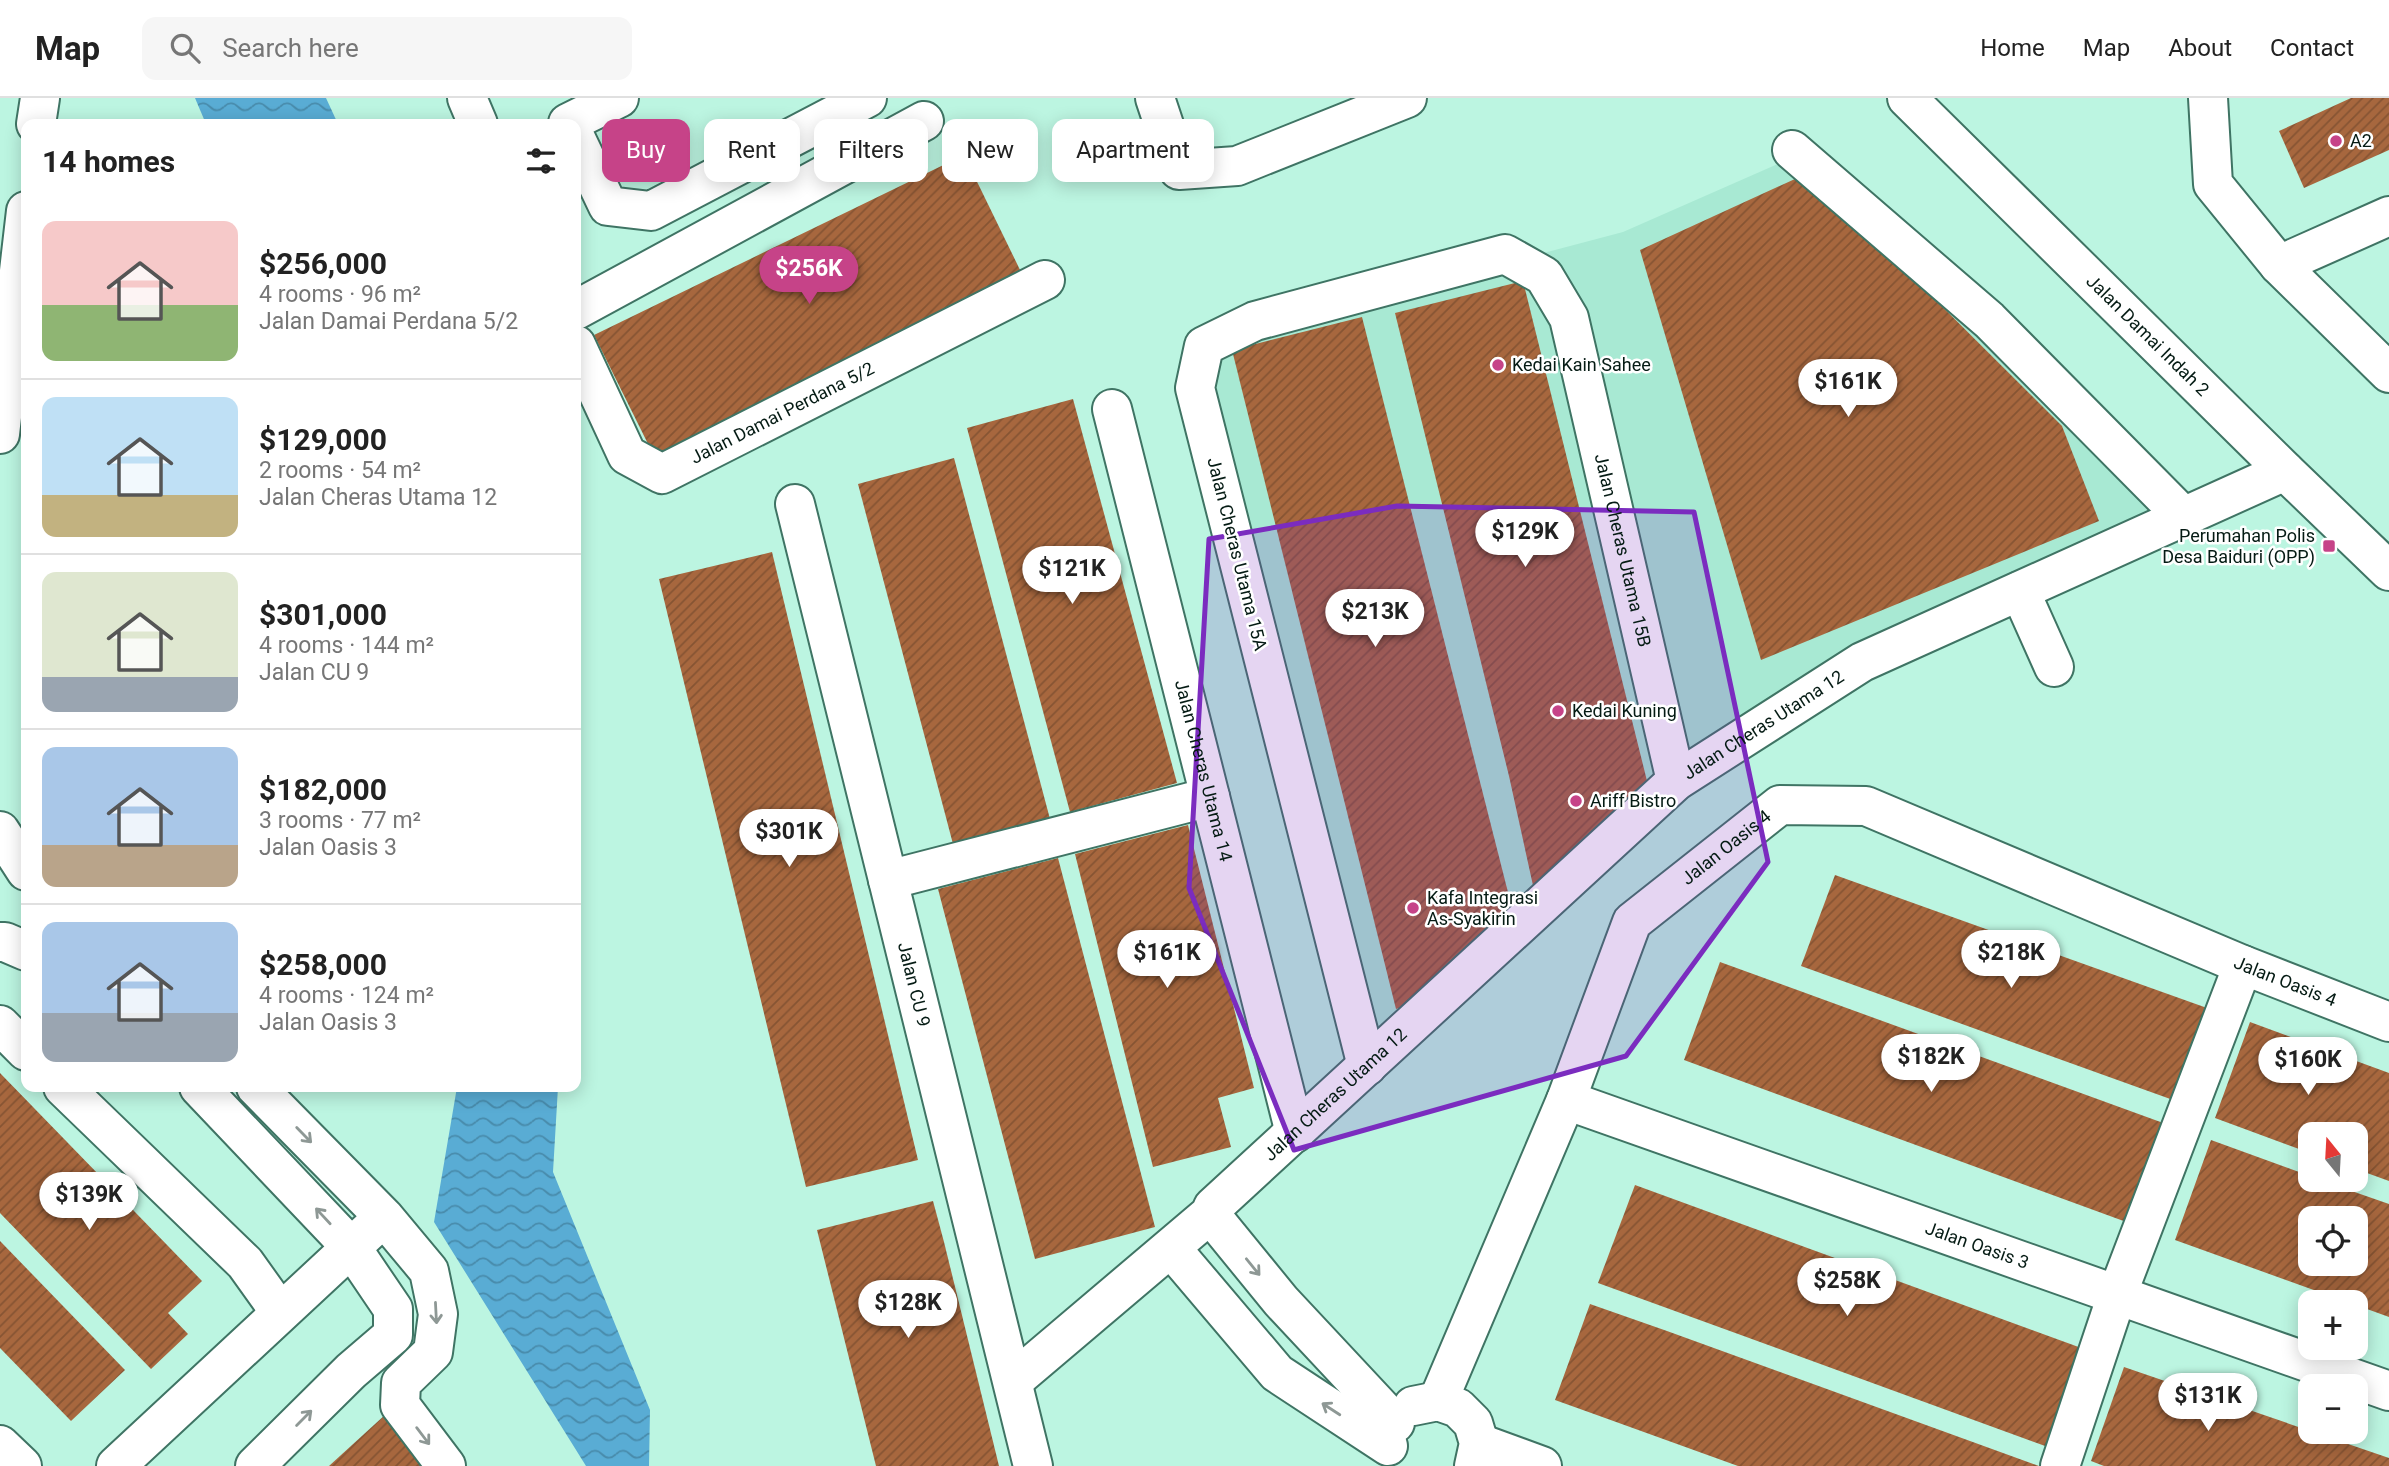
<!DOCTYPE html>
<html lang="en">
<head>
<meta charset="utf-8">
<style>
	:root { --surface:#fff; --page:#f6f6f6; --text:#222; --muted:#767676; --line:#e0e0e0; --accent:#c64388 }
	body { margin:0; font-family:Roboto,sans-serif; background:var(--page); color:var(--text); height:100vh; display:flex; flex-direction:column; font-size:26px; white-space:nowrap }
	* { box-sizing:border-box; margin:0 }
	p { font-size:23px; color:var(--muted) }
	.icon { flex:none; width:38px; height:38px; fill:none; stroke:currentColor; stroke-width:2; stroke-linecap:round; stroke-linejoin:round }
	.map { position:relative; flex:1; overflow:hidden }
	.sheet { position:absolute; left:21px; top:21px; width:560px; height:973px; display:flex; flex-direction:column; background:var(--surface); border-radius:14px; box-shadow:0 4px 18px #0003 }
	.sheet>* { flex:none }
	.hud { position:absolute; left:602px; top:21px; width:665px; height:63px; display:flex; gap:14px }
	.needle { width:46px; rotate:342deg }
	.buttons { position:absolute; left:2298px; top:1024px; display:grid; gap:14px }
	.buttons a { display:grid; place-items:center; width:70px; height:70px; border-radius:14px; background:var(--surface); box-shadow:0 4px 18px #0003; font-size:35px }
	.price { position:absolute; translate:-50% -60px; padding:0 16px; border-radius:24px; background:#fff; color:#222; font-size:23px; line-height:46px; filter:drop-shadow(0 2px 4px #0008) }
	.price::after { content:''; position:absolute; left:50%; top:42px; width:21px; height:16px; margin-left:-10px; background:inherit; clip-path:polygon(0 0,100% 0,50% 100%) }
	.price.active { background:var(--accent); color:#fff }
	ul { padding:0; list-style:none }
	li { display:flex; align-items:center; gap:21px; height:175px; padding:0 21px }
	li+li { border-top:2px solid var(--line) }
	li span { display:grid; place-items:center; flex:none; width:196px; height:140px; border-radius:14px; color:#555 }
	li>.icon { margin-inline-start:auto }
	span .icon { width:84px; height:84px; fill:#fffc; stroke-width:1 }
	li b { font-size:30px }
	h2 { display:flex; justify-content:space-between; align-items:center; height:84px; padding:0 21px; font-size:30px }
	.chip { padding:0 24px; border-radius:14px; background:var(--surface); box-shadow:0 4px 18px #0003; font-size:24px; line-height:63px }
	.chip.active { background:var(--accent); color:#fff }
	header { display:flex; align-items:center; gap:42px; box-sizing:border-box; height:98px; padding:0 35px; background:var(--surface); border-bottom:2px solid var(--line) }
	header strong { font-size:33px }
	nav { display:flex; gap:38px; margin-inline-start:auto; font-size:24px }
	.search { width:490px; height:63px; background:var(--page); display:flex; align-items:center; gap:18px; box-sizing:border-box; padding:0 24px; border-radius:14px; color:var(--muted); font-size:26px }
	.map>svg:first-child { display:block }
	.built { fill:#a8e9d3 }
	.water { fill:url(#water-waves) }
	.building { fill:url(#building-hatch); fill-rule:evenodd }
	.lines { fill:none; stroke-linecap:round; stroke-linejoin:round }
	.minor-casing { stroke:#3f7464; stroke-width:42 }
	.major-casing { stroke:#3f7464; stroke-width:42 }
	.minor { stroke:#fff; stroke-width:38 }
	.major { stroke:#fff; stroke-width:38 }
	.oneway { stroke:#8e9895 }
	.marked { fill:#7b2cbf; fill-opacity:0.2; stroke:#7b2cbf; stroke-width:5; stroke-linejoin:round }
	.poi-dot { fill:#c64388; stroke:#fff; stroke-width:2.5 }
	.labels { text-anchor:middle; stroke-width:5; stroke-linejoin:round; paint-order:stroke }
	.poi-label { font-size:18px; fill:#051b14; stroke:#fff; text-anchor:start }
	.street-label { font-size:18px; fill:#051b14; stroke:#fff }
</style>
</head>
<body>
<header>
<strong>Map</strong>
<div class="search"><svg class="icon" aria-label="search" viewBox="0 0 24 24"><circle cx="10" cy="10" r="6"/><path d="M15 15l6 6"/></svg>Search here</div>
<nav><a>Home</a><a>Map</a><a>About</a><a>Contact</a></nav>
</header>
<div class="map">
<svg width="2389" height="1368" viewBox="0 0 2389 1368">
	<defs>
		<pattern id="water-waves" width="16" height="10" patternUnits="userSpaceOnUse" patternTransform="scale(1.75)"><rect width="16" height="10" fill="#59acd4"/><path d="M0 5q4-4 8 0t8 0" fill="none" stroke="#488bab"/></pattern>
		<pattern id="building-hatch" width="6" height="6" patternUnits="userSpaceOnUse" patternTransform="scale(1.75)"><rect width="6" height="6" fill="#a7673e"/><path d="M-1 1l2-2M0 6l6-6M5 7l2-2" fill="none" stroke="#865433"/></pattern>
	</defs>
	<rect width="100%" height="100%" fill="#bcf5e1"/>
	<polygon class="built" points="1787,62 1989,234 2163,414 1860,547 1370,946 1204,291 1213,253 1260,230 1623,134"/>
	<g class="water">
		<polygon points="195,0 326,0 338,26 206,26"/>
		<polygon points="457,989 558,989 553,1074 650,1312 649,1368 586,1368 434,1124"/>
	</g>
	<g class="building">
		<polygon points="2351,0 2389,0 2389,52 2304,90 2279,33"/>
		<polygon points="964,57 1023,178 654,358 594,237"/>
		<polygon points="1808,75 2062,328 2099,423 1761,562 1640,152"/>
		<polygon points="1523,183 1649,691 1534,792 1509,678 1395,215"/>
		<polygon points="1362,219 1512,810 1409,907 1396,911 1232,252"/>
		<polygon points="1073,301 1177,685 1070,714 967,330"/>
		<polygon points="954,360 1050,721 953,746 858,386"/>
		<polygon points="772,454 918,1062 806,1089 659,481"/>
		<polygon points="1188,727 1254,990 1218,1000 1231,1049 1153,1069 1075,756"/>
		<polygon points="1058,760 1155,1129 1035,1161 938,791"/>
		<polygon points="1835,777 2221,915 2187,1007 1801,868"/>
		<polygon points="1720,864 2177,1030 2140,1129 1684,962"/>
		<polygon points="2250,924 2389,975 2389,1083 2356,1071 2356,1036 2310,1036 2310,1055 2215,1020"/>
		<polygon points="0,975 202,1183 168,1215 188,1236 151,1271 0,1115"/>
		<path d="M 2211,1042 L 2310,1078 L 2310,1082 L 2320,1082 L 2389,1106 L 2389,1219 L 2356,1207 L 2356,1204 L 2347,1204 L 2175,1142 ZM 2310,1120 L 2356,1120 L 2356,1166 L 2310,1166 Z"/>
		<polygon points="1635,1087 2095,1255 2059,1353 1598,1185"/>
		<polygon points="933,1103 944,1144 999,1368 876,1368 817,1132"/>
		<polygon points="0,1143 125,1272 71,1323 0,1250"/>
		<polygon points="1590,1206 1667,1233 2039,1368 1738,1368 1594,1316 1555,1302"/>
		<polygon points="2124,1269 2389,1360 2389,1368 2104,1368 2091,1363"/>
		<polygon points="386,1316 424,1368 329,1368"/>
	</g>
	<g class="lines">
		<defs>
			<g id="minor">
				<polyline points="467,0 478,26"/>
				<polyline points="1155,0 1179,72 1237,68 1407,0"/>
				<path id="s1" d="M 1907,0 L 2285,373 L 2389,473"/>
				<polyline points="2208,0 2213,86 2279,167 2389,275"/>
				<polyline points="568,25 619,0"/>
				<polyline points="576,41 608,108 651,113 867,0"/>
				<polyline points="1792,52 1989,222 2184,419"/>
				<polyline points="2279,167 2389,118"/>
				<polyline points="576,212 924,23"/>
				<path id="s2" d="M 576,247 L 627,357 L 662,376 L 1045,182"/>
				<path id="s3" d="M 1112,311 L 1295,1035"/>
				<path id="s4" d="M 795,406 L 1033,1368"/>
				<polyline points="2020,493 2054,569"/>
				<polyline points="0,733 26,773"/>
				<polyline points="888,782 1210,699"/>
				<polyline points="0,844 5,844 26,853"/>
				<polyline points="0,927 26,953"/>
				<path id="s5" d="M 1367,968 L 1195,290 L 1204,248 L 1255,223 L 1505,156 L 1544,178 L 1569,220 L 1676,683"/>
				<polyline points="63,989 245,1165 280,1214"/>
				<polyline points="199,989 351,1149 393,1211 393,1237 351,1273 255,1368"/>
				<polyline points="256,989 384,1119 429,1173 438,1216 433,1254 401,1285 400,1307 446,1368"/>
				<path id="s6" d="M 1566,1002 L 2389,1293"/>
				<polyline points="1210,1116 1281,1203 1395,1325"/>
				<polyline points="1171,1150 1277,1275 1388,1348"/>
				<path id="s7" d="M 1013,1283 L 1210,1116 L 1213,1109 L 1676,683 L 1862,564 L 2285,373"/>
				<path id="s8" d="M 1438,1303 L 1566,1002 L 1632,824 L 1780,707 L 1866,708 L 2243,867 L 2389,924"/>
				<polyline points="1413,1308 1438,1303 1458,1310 1473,1325 1479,1345 1474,1368"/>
				<polyline points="1479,1345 1542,1368"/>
				<polyline points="0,1347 22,1368"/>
				<polyline points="116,1368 371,1131"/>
				<polyline points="2060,1368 2117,1197 2243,867"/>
			</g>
			<g id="major">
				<polyline points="36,26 40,0"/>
				<polyline points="0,336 26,113"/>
			</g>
		</defs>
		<use href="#minor" class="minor-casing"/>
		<use href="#major" class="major-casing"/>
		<use href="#minor" class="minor"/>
		<use href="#major" class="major"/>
	</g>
	<defs><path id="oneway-shaft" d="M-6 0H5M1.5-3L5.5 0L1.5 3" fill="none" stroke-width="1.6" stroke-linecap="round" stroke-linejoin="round" transform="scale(1.75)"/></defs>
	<g class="oneway">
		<use href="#oneway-shaft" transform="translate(304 1037) rotate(46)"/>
		<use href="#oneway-shaft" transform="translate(323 1118) rotate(-133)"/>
		<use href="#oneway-shaft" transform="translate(1253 1169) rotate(51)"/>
		<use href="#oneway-shaft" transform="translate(436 1215) rotate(87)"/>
		<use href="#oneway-shaft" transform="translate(1331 1311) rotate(-147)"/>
		<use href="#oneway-shaft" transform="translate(304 1320) rotate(-45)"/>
		<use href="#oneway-shaft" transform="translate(423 1338) rotate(53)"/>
	</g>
	<path class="marked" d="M 1397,408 L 1694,414 L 1768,764 L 1626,958 L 1294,1052 L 1189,790 L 1209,441 Z"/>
	<g class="poi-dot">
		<circle cx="2336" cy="43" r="7"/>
		<circle cx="1498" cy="267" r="7"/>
		<rect x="2322" y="441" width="14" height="14" rx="3.5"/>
		<circle cx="1558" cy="613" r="7"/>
		<circle cx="1576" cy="703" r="7"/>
		<circle cx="1413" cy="810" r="7"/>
	</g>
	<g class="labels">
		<g class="poi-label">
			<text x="2350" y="49">A2</text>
			<text x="1512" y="273">Kedai Kain Sahee</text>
			<text x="2315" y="444" text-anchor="end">Perumahan Polis<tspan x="2315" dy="21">Desa Baiduri (OPP)</tspan></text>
			<text x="1572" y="619">Kedai Kuning</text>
			<text x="1590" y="709">Ariff Bistro</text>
			<text x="1427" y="806">Kafa Integrasi<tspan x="1427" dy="21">As-Syakirin</tspan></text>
		</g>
		<g class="street-label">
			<text dy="6" stroke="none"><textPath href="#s1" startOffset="338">Jalan Damai Indah 2</textPath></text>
			<text dy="6" stroke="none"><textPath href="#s2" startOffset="296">Jalan Damai Perdana 5/2</textPath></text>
			<text dy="6" stroke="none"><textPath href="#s5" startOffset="1390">Jalan Cheras Utama 15B</textPath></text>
			<text transform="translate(1237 456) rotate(76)" y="6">Jalan Cheras Utama 15A</text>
			<text dy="6" stroke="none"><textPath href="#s7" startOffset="999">Jalan Cheras Utama 12</textPath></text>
			<text dy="6" stroke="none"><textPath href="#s3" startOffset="373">Jalan Cheras Utama 14</textPath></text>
			<text dy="6" stroke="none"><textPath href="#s8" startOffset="637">Jalan Oasis 4</textPath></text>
			<text dy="6" stroke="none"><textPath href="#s8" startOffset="1246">Jalan Oasis 4</textPath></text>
			<text dy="6" stroke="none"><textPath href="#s4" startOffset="495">Jalan CU 9</textPath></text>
			<text dy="6" stroke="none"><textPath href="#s7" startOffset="432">Jalan Cheras Utama 12</textPath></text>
			<text dy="6" stroke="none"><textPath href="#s6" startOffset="436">Jalan Oasis 3</textPath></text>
		</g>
	</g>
</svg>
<div class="buttons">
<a><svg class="needle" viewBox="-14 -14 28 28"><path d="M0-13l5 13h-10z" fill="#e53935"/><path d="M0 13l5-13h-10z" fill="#767676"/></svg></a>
<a><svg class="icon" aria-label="locate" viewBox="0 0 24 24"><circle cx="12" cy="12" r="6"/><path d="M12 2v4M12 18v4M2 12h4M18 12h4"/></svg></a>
<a>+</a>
<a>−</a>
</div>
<b class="price active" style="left:809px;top:208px">$256K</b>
<b class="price" style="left:1848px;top:321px">$161K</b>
<b class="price" style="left:1525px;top:471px">$129K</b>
<b class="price" style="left:1072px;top:508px">$121K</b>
<b class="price" style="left:1375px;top:551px">$213K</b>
<b class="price" style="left:789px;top:771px">$301K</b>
<b class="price" style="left:1167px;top:892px">$161K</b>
<b class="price" style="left:2011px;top:892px">$218K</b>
<b class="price" style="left:1931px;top:996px">$182K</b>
<b class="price" style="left:2308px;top:999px">$160K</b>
<b class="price" style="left:89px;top:1134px">$139K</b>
<b class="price" style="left:1847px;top:1220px">$258K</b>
<b class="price" style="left:908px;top:1242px">$128K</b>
<b class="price" style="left:2208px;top:1335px">$131K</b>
<div class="hud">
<a class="chip active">Buy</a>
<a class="chip">Rent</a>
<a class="chip">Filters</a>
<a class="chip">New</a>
<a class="chip">Apartment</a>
</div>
<section class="sheet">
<h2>14 homes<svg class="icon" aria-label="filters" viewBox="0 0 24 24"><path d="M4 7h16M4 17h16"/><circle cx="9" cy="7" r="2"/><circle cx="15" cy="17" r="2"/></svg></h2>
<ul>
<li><span style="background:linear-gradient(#f6c9c9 60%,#8fb573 0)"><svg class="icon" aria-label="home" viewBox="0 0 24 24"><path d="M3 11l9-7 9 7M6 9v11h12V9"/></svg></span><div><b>$256,000</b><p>4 rooms · 96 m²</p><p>Jalan Damai Perdana 5/2</p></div></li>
<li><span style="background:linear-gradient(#bfe0f5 70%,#c2b280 0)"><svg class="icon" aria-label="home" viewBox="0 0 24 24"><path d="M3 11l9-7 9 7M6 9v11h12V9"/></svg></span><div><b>$129,000</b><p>2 rooms · 54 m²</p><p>Jalan Cheras Utama 12</p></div></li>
<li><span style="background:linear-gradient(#dfe7d0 75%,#9aa5b1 0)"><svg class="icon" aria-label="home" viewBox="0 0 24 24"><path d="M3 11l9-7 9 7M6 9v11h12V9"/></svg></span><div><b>$301,000</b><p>4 rooms · 144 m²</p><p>Jalan CU 9</p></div></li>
<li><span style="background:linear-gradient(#a9c7e8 70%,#b9a48a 0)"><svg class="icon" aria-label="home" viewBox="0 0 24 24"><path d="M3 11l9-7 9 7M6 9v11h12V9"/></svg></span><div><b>$182,000</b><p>3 rooms · 77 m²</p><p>Jalan Oasis 3</p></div></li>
<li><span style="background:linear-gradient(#a9c7e8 65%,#9aa5b1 0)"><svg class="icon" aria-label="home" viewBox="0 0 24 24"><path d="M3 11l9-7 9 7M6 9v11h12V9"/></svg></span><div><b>$258,000</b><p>4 rooms · 124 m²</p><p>Jalan Oasis 3</p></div></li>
</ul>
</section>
</div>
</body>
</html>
